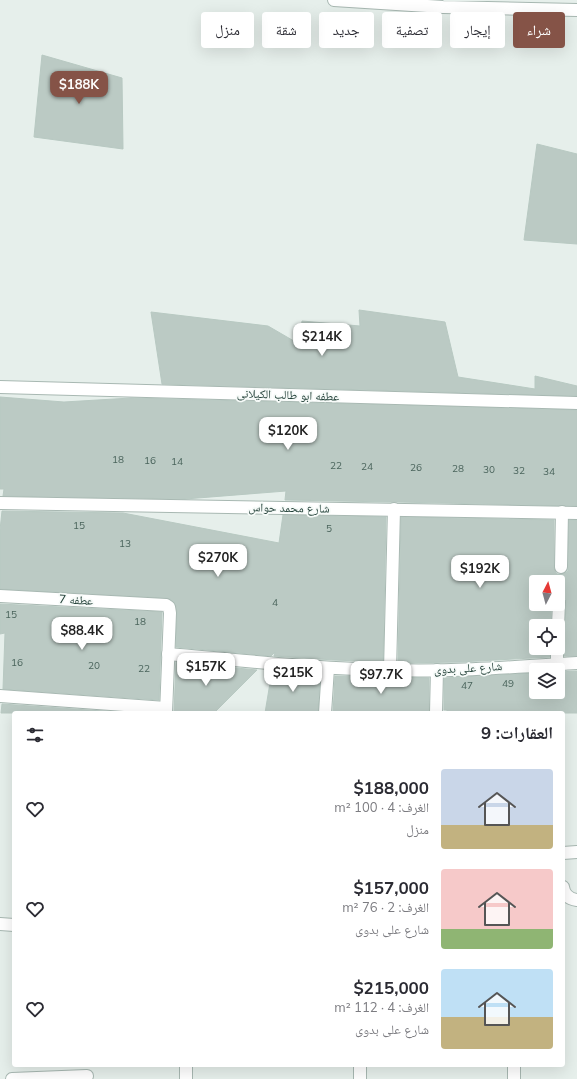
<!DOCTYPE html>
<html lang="ar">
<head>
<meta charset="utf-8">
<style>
	:root { --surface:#fff; --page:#f7f7f7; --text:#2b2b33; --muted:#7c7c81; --accent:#855347 }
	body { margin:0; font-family:Mulish,"Noto Naskh Arabic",sans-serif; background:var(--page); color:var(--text); direction:rtl; height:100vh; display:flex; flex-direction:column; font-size:15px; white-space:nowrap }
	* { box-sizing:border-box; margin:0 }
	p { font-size:13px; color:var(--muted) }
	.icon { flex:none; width:22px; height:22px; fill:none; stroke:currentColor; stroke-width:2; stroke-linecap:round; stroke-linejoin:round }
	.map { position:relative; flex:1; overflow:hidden; direction:ltr }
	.details { position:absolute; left:12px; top:711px; width:553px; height:356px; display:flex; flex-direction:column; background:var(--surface); border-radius:4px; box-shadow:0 4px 16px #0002; direction:rtl }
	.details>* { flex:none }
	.hud { position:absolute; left:12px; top:12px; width:553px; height:36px; direction:rtl; display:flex; gap:8px }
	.needle { width:26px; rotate:6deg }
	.buttons { position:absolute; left:529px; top:575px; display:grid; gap:8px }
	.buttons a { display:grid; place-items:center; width:36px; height:36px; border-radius:4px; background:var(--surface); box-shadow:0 4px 16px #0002; font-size:20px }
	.price { position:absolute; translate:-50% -34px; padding:0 9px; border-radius:8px; background:#fff; color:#222; font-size:13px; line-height:26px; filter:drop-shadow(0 1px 2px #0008) }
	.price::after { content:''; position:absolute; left:50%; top:24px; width:12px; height:9px; margin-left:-6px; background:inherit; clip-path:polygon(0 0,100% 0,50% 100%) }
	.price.current { background:var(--accent); color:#fff }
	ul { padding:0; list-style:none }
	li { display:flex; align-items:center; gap:12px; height:100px; padding:0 12px }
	li span { display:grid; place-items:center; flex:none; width:112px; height:80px; border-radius:4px; color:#555 }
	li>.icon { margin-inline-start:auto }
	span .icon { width:48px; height:48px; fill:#fffc; stroke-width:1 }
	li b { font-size:17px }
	h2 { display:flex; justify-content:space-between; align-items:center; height:48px; padding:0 12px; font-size:17px }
	.chip { padding:0 14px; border-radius:4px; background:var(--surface); box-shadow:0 4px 16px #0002; font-size:14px; line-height:36px }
	.chip.current { background:var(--accent); color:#fff }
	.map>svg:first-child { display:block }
	.building { fill:#bbcac4; stroke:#b8c9c2 }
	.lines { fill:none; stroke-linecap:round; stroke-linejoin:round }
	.street-casing { stroke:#a8b8b2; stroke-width:14 }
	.street { stroke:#fff; stroke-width:12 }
	.labels { text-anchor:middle; stroke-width:3.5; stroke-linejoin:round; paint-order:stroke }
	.number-label { font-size:10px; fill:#4a645c }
	.street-label { font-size:12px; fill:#24423a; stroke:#f7fbf9 }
</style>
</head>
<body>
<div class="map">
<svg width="577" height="1079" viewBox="0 0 577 1079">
	<rect width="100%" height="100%" fill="#e6efeb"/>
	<g class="building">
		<polygon points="42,55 122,78 123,149 34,137"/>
		<polygon points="537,144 577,154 577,244 524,240"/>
		<polygon points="359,310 445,322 458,377 535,389 535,376 577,386 577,396 162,384 151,312 268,326 299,344 302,321 360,326"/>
		<polygon points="0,397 64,402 131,398 577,410 577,506 397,502 391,502 285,500 286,491 185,499 3,496 4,489 0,489"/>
		<polygon points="2,511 123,513 279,543 283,515 386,517 383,662 334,660 274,656 275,652 271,656 176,647 177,612 175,603 170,599 166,598 0,589 0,530"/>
		<polygon points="401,517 554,520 554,567 555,571 557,574 560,574 565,573 568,571 568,568 569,520 577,520 577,656 564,656 564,645 561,642 558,641 558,633 562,632 564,630 565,627 566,602 566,599 563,596 558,595 558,582 536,582 536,604 551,604 551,626 536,626 536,648 550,648 550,657 460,662 398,663"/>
		<polygon points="0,604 162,612 159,700 3,689 5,633 0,634"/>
		<polygon points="176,662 195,664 257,670 214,713 174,713"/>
		<polygon points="272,671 320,675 318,713 265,713"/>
		<polygon points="577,671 577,713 447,713 447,710 444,710 444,678 536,673 536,692 558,692 558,672"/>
		<polygon points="335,676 429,678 429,711 397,713 333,713"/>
		<polygon points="2,704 131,713 1,713"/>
	</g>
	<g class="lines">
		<defs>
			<g id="street">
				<polyline points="334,0 443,7 577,10"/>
				<polyline points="0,387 577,403"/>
				<polyline points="0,503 577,513"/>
				<polyline points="561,567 562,512"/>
				<polyline points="0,596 166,605 169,607 170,613 166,713"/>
				<polyline points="558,626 559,602"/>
				<path d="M 168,654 C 242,660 315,669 389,670 C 452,672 515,667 577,663"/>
				<polyline points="557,664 557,648"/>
				<polyline points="390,670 394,509"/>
				<polyline points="0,696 166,708"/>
				<polyline points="325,713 328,668"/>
				<polyline points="436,713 437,670"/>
				<polyline points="563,853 577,852"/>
				<path d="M 563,887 C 564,895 569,899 577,900"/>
				<polyline points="0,924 14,925"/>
				<polyline points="186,1065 186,1079"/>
				<polyline points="12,1079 87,1076"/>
				<polyline points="360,1079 360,1065"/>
				<polyline points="514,1079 514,1065"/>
			</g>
		</defs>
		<use href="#street" class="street-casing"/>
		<use href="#street" class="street"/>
	</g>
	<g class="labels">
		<g class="number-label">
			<text x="118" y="463">18</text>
			<text x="150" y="464">16</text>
			<text x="177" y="465">14</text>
			<text x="336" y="469">22</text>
			<text x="367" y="470">24</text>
			<text x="416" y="471">26</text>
			<text x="458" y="472">28</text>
			<text x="489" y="473">30</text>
			<text x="519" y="474">32</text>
			<text x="549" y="475">34</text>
			<text x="79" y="529">15</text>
			<text x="329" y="532">5</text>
			<text x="125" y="547">13</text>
			<text x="275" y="606">4</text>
			<text x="11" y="618">15</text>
			<text x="140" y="625">18</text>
			<text x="17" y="666">16</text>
			<text x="94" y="669">20</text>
			<text x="144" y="672">22</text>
			<text x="508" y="687">49</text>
			<text x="467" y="689">47</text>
		</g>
		<g class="street-label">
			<text transform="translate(288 395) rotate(2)" y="4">عطفه ابو طالب الكيلانى</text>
			<text transform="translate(289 508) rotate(1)" y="4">شارع محمد حواس</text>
			<text transform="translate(76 600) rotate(3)" y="4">عطفه 7</text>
			<text transform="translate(468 668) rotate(-3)" y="4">شارع على بدوى</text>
		</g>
	</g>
</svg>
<div class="buttons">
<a><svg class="needle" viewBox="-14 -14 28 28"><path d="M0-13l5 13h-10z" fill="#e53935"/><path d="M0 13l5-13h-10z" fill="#7c7c81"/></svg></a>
<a><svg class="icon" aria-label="locate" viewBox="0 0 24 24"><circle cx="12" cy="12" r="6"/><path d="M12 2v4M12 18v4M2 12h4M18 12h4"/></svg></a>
<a><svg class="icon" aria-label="layers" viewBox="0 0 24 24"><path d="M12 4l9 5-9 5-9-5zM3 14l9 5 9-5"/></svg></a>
</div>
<b class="price current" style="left:79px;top:105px">$188K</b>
<b class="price" style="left:322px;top:357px">$214K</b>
<b class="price" style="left:288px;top:451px">$120K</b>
<b class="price" style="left:218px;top:578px">$270K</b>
<b class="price" style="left:480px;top:589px">$192K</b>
<b class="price" style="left:82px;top:651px">$88.4K</b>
<b class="price" style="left:206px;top:687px">$157K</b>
<b class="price" style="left:293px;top:693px">$215K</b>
<b class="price" style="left:381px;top:695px">$97.7K</b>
<div class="hud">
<a class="chip current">شراء</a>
<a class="chip">إيجار</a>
<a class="chip">تصفية</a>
<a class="chip">جديد</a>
<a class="chip">شقة</a>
<a class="chip">منزل</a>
</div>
<section class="details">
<h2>العقارات: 9<svg class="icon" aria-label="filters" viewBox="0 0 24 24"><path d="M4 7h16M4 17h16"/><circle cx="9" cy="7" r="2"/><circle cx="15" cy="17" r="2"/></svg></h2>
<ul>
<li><span style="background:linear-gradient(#c9d6e8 70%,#c2b280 0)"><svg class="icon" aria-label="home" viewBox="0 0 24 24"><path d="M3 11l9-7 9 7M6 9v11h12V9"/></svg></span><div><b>$188,000</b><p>الغرف: 4 · 100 m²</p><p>منزل</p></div><svg class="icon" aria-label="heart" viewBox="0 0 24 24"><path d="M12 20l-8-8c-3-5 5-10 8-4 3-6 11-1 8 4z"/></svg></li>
<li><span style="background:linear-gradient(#f6c9c9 75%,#8fb573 0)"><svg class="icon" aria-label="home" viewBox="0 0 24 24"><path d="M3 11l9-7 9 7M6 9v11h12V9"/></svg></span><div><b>$157,000</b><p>الغرف: 2 · 76 m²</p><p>شارع على بدوى</p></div><svg class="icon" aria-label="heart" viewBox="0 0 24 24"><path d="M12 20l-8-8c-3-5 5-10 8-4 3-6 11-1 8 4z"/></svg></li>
<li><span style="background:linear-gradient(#bfe0f5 60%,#c2b280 0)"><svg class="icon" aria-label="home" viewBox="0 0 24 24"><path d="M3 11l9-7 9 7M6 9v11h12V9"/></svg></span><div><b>$215,000</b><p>الغرف: 4 · 112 m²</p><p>شارع على بدوى</p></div><svg class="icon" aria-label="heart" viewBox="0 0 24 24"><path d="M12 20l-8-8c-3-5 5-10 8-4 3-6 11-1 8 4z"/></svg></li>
</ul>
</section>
</div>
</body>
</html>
